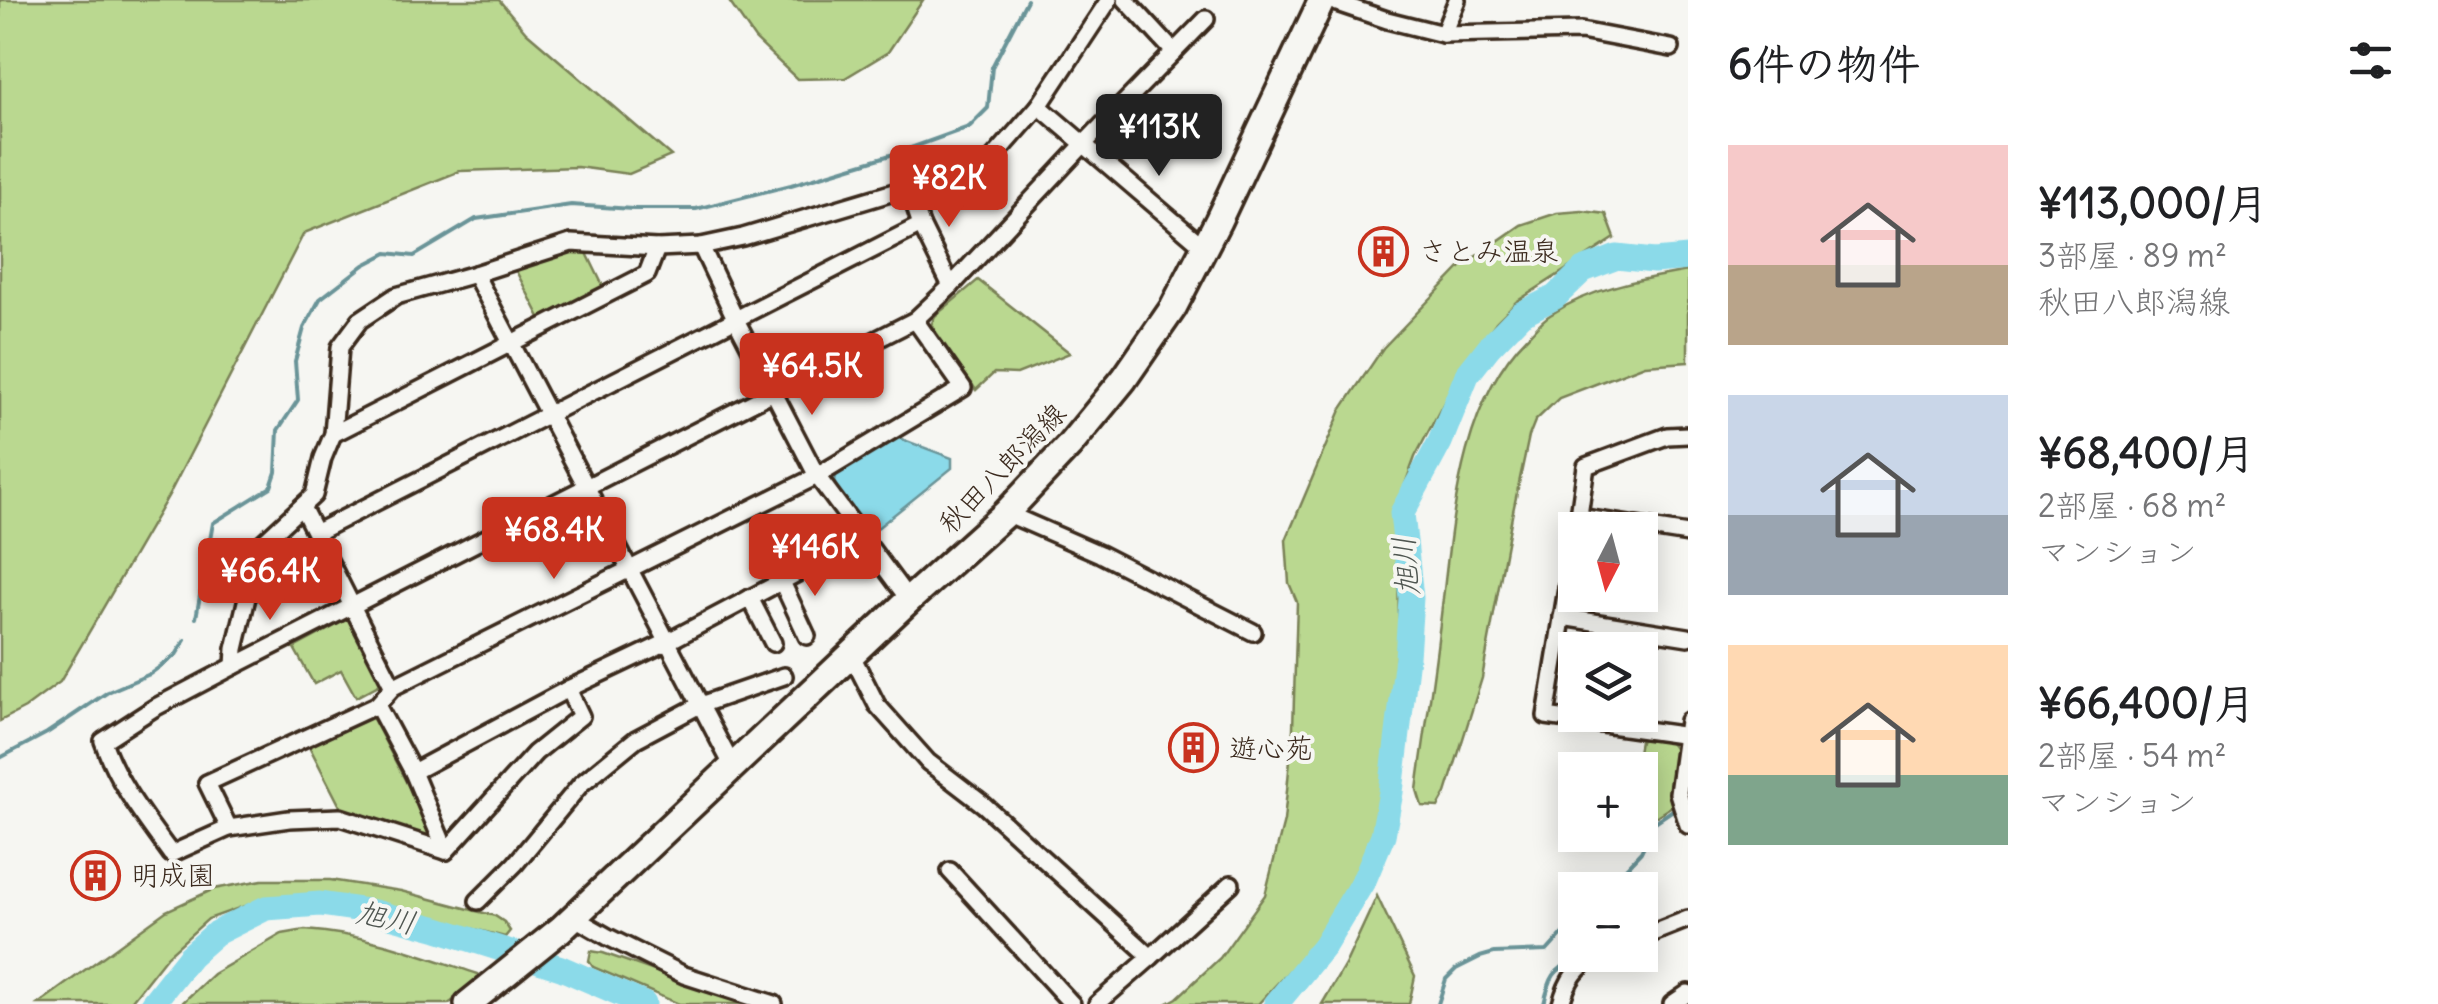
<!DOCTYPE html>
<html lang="ja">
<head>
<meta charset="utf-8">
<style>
	:root { --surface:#fff; --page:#f2f2f2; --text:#202124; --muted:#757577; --accent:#c8321e }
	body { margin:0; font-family:Delius,"Klee One",sans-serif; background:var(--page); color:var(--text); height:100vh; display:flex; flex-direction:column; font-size:38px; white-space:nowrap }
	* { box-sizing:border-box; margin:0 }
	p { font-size:32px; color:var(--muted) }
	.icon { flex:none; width:55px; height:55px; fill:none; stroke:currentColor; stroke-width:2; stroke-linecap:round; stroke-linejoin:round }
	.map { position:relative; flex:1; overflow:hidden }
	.sheet { display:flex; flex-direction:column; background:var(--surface); width:750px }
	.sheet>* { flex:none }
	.needle { width:65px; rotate:186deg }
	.buttons { position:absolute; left:1558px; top:512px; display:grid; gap:20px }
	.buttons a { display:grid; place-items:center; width:100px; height:100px; border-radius:0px; background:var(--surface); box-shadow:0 5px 25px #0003; font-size:50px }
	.price { position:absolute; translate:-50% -85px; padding:0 22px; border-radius:10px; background:var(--accent); color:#fff; font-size:32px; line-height:65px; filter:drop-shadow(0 2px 5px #0008) }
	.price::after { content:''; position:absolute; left:50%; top:60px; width:30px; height:22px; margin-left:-15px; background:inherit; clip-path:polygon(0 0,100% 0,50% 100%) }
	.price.on { background:#222; color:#fff }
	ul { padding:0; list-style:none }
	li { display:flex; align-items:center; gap:30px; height:250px; padding:0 40px }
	li span { display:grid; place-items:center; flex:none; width:280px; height:200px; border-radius:0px; color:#555 }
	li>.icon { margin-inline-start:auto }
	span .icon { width:120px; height:120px; fill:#fffc; stroke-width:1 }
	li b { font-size:42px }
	h2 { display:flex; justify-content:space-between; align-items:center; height:120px; padding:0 40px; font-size:42px }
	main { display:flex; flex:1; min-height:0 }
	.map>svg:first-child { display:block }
	.green { fill:#bad890; stroke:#7a8157; stroke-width:2.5 }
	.water { fill:#8bdae9; stroke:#6b9498; stroke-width:2.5 }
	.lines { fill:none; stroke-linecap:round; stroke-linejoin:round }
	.stream { stroke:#6b9498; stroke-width:4 }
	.river { stroke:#8bdae9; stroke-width:25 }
	.street-casing { stroke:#3b2a1e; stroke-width:22 }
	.primary-casing { stroke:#3b2a1e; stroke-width:32 }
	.street { stroke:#f6f6f2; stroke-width:15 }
	.primary { stroke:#f6f6f2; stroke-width:25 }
	.labels { text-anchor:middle; stroke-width:8; stroke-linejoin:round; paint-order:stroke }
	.poi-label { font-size:28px; fill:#3b2a1e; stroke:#f6f6f2; text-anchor:start }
	.street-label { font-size:28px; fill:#3b2a1e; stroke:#f6f6f2 }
	.water-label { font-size:30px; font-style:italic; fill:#4f5651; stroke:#f6f6f2 }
</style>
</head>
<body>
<main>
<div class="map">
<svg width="1688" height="1004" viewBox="0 0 1688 1004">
	<rect width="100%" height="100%" fill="#f6f6f2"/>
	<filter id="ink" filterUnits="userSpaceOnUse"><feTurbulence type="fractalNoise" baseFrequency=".01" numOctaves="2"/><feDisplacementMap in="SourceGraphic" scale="20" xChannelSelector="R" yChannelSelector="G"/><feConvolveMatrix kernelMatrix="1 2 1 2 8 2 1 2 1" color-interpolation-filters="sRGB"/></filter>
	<g filter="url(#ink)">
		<g class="green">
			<polygon points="0,0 499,0 526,32 671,156 629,174 577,167 460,171 304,233 170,493 60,682 25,708 0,721"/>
			<polygon points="728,0 923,0 888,52 845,78 797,79 755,39"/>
			<polygon points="1582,211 1606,214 1615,238 1516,302 1496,322 1459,374 1415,457 1397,506 1399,627 1382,802 1374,841 1321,937 1258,1004 1166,1004 1177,998 1220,958 1265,895 1284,821 1293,729 1297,602 1289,583 1286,540 1341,410 1383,348 1462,266 1521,225 1557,213"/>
			<polygon points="569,249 585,249 604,288 542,321 514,267"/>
			<path d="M 1688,271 L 1688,362 L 1645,365 L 1606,380 L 1559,398 L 1535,421 L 1529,436 L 1512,516 L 1482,678 L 1446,793 L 1438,807 L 1422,806 L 1417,790 C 1424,737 1433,684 1439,631 C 1452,535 1455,408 1528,336 C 1535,329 1542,320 1550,315 C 1591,288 1641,279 1688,271 Z"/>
			<polygon points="978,280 1070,353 1017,374 994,373 976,390 931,325 935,316"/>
			<polygon points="350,618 384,682 356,697 341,670 314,684 294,648"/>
			<polygon points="370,713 432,831 430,837 424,841 344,814 307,742"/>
			<polygon points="1643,739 1670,743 1676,751 1670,797 1672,806 1652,819 1641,844 1623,838 1624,835 1640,835 1640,770 1635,770 1640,741"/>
			<polygon points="262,880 330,880 401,891 495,916 504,922 510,931 505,937 390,907 318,897 264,899 208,919 167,956 129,1004 38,1004 166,911 214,889"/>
			<polygon points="1377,896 1415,976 1409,1004 1322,1004 1345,965"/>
			<path d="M 305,930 C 366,934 421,955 478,974 L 475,986 L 448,1004 L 181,1004 L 213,974 L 282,934 Z"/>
			<polygon points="591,951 603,953 749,1004 679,1004 593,967 589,961"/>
		</g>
		<polygon class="water" points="896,437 952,458 952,468 870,534 835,485 836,472"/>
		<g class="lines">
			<g class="stream">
				<polyline points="196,618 213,523 271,487 276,472 278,430 298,400 295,361 304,328 320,299 364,265 387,253 414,256 476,219 571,205 633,209 696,209 791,185 897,153 969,127 988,108 992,67 1027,0"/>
				<polyline points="0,758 47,733 108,692 150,674 176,655 185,640"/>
				<polyline points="1605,890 1641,852 1655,822 1673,810"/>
				<polyline points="1438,1004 1446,979 1456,969 1480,957 1494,953 1547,951 1575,920"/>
				<path d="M 1544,1004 C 1551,972 1554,972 1580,955"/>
			</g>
			<g class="river">
				<polyline points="152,1004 190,956 216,933 266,908 320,904 375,912 438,929 561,968 644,1004"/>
				<polyline points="1276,1004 1324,946 1365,878 1383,835 1391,792 1407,657 1411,598 1402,513 1440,442 1467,375 1489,347 1521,314 1555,297 1583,270 1617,257 1654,261 1688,258"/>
			</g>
			<defs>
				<g id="street">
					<polyline points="1126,0 1174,52"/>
					<polyline points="1328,0 1387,20 1443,34 1581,31 1671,48"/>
					<polyline points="1443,34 1457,0"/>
					<polyline points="1039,106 1205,248"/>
					<polyline points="909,189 921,225 951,286"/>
					<polyline points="701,246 735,318 817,476 909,600"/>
					<polyline points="475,274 733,767"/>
					<polyline points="333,434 647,274 657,248"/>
					<polyline points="302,507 393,687"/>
					<polyline points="1006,513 1100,554 1253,632"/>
					<polyline points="1579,517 1688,534"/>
					<polyline points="1577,530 1586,466 1667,436 1688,435"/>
					<polyline points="317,532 921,225"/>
					<polyline points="1575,540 1546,716 1688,736"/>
					<polyline points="782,582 807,636"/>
					<polyline points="750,598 773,643"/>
					<polyline points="1562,617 1688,637"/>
					<polyline points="851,654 877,705 928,762 984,805 1151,957 1231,884"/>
					<polyline points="234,666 235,649 259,546 314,495 323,458 333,434 340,347 360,320 396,296 475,274 571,243 657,248 701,246 743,237 988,164 1039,106 1109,0"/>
					<path d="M 568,689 L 581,716 L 535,753 L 446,851 L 340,817 L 289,819 L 229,828 L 171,854 C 145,818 117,783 103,741 L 154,708 L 234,666 L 915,320 L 951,286 L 1083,145 L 1206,19"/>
					<polyline points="377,705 413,772 446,851"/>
					<polyline points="1688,721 1678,793 1688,825"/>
					<polyline points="413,772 568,689 667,642 862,539"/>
					<polyline points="229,828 207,783 377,705 393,687 817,476 963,388 915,320"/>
					<polyline points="950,871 1072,1004"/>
					<polyline points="478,901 515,864 581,784 636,739 700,705 784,676"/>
					<polyline points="573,917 608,937 684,975 774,1004"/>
					<polyline points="1640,938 1688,919"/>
					<polyline points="1097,1004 1151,957"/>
					<path d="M 1561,1004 C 1567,981 1577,964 1600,955"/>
					<polyline points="1672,1004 1688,993"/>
				</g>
				<polyline id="primary" points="468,1004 561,929 909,600 1006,513 1069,446 1124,379 1173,308 1218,221 1322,0"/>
			</defs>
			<use href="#street" class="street-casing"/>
			<use href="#primary" class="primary-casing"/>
			<use href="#street" class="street"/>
			<use href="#primary" class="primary"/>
		</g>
	</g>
	<defs>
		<symbol id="building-ring" viewBox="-11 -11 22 22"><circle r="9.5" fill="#f6f6f2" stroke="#c8321e" stroke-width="1.5"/><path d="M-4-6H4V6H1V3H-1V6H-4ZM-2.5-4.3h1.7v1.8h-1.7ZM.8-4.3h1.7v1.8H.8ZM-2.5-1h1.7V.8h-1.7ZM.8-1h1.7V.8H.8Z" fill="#c8321e"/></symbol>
	</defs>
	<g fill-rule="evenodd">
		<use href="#building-ring" x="1356" y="224" width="55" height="55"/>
		<use href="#building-ring" x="1166" y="720" width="55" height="55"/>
		<use href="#building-ring" x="68" y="848" width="55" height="55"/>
	</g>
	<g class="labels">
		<g class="poi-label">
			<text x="1419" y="261">さとみ温泉</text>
			<text x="1229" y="758">遊心苑</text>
			<text x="131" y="885">明成園</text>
		</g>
		<g class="street-label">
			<text transform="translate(1002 468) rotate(-46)" y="10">秋田八郎潟線</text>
		</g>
		<g class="water-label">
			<text transform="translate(1406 566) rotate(-95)" y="10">旭川</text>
			<text transform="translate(386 918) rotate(12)" y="10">旭川</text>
		</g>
	</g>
</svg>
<div class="buttons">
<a><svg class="needle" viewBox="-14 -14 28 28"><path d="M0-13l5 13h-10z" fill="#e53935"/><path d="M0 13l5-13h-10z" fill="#757577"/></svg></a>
<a><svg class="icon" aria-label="layers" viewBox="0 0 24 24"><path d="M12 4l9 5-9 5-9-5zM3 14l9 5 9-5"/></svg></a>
<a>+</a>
<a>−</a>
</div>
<b class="price on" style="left:1159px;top:179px">¥113K</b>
<b class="price" style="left:949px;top:230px">¥82K</b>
<b class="price" style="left:812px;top:418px">¥64.5K</b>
<b class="price" style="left:554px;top:582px">¥68.4K</b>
<b class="price" style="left:815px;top:599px">¥146K</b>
<b class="price" style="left:270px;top:623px">¥66.4K</b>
</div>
<section class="sheet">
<h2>6件の物件<svg class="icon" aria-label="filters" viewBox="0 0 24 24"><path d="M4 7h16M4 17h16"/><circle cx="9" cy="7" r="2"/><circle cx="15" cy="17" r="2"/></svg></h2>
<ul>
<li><span style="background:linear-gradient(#f6c9c9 60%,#b9a48a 0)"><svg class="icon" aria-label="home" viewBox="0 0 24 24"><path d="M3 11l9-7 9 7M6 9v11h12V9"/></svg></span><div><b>¥113,000/月</b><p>3部屋 · 89 m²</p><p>秋田八郎潟線</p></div></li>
<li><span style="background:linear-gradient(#c9d6e8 60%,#9aa5b1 0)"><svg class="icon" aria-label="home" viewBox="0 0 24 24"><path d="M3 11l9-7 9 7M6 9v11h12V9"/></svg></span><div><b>¥68,400/月</b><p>2部屋 · 68 m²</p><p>マンション</p></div></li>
<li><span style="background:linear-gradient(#ffd9b3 65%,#7fa58c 0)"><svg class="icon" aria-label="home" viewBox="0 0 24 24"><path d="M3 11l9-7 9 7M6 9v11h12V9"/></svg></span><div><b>¥66,400/月</b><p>2部屋 · 54 m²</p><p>マンション</p></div></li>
</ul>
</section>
</main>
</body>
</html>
